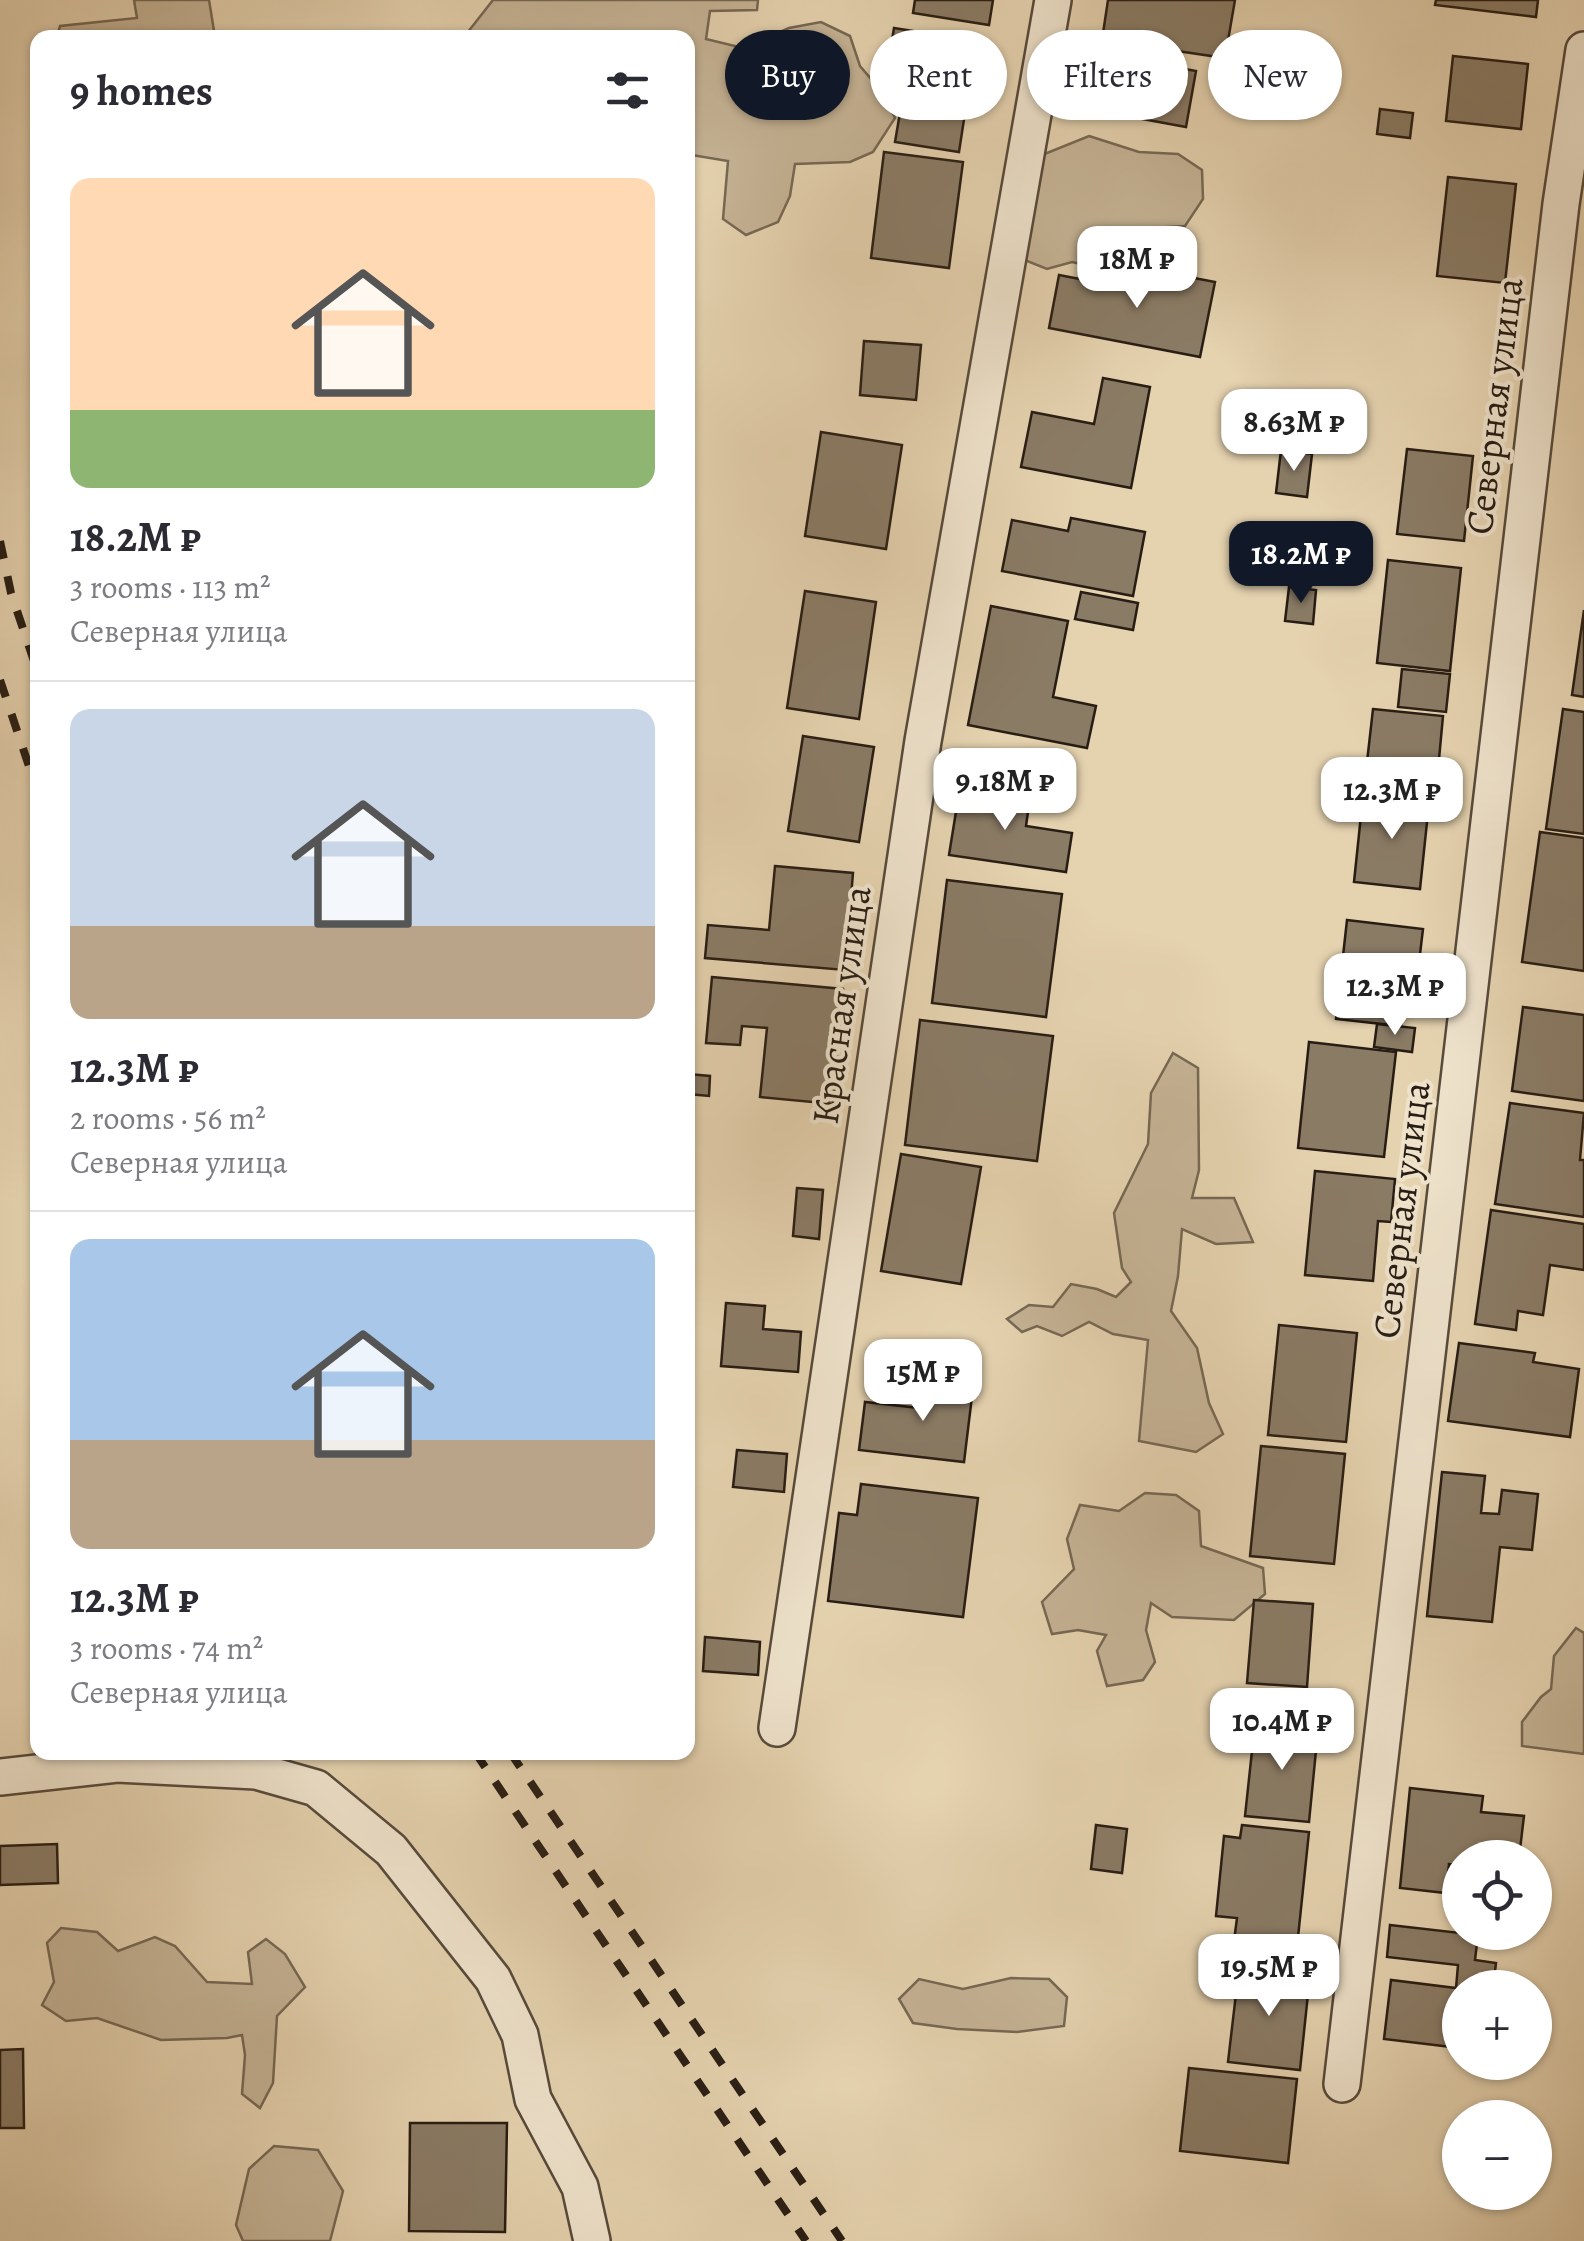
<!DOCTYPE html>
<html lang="en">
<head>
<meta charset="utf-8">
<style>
	:root { --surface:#fff; --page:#f7f7f7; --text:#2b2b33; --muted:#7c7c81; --line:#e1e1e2; --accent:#111827 }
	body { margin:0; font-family:Alegreya,serif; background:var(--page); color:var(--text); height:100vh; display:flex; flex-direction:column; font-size:38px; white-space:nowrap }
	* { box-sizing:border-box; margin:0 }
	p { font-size:32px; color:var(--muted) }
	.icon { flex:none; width:55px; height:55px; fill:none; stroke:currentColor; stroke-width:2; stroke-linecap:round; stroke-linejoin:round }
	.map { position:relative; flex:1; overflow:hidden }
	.drawer { position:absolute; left:30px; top:30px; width:665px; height:1730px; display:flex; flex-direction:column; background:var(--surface); border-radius:20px; box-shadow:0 2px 8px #0004 }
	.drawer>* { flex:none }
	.hud { position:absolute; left:725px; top:30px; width:708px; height:90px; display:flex; gap:20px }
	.buttons { position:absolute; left:1442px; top:1840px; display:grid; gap:20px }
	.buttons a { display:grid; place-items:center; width:110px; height:110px; border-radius:50%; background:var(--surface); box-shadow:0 2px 8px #0004; font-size:50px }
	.price { position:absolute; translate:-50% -85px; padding:0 22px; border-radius:20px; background:#fff; color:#222; font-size:32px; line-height:65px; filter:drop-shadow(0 2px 5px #0008) }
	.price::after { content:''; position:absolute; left:50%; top:60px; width:30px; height:22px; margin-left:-15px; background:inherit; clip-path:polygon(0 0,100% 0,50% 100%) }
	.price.active { background:var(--accent); color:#fff }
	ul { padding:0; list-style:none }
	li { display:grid; align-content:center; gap:20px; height:530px; padding:0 40px }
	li+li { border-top:2px solid var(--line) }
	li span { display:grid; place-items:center; height:310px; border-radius:20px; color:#555 }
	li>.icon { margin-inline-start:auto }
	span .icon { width:180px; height:180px; fill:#fffc; stroke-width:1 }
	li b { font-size:42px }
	h2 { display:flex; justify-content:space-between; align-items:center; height:120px; padding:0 40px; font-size:42px }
	.chip { padding:0 35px; border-radius:45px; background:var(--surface); box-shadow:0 2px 8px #0004; font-size:35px; line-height:90px }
	.chip.active { background:var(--accent); color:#fff }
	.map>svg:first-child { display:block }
	.green { fill:#c5b395; stroke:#766854; stroke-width:2.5 }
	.building { fill:#8a7b65; stroke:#281d14; stroke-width:2.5 }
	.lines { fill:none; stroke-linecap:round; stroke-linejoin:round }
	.minor-casing { stroke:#574a3b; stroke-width:40 }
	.minor { stroke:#eee2cb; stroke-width:35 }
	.rail { stroke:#281d14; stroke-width:8; stroke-dasharray:18 18; stroke-linecap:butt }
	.labels { text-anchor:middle; stroke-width:8; stroke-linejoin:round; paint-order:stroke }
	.street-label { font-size:38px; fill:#281d14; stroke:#eee2cb }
</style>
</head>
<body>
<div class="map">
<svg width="1584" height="2241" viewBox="0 0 1584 2241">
	<rect width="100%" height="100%" fill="#e5d2af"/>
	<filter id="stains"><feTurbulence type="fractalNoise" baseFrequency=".002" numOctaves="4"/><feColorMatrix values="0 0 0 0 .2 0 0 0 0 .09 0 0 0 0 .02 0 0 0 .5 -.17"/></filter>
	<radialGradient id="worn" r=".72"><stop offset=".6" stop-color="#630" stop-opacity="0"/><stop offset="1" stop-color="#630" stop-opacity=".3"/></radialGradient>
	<g class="green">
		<polygon points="134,0 209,0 215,37 57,37 60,26 137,18"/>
		<polygon points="493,0 758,0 757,10 710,11 706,39 743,48 789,28 821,22 850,36 860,66 883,93 895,118 873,152 850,162 795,164 790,196 778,222 746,235 723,219 728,161 692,155 688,157 688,38 464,37"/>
		<polygon points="1089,136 1139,152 1178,154 1202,170 1203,199 1185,226 1153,228 1141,232 1142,254 1118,267 1095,267 1072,262 1047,269 1022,259 1042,155"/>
		<polygon points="1173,1053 1198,1068 1199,1170 1192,1198 1234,1198 1253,1242 1216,1244 1182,1229 1178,1276 1171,1311 1197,1348 1209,1403 1223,1434 1196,1452 1139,1441 1148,1340 1113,1334 1089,1322 1062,1336 1037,1326 1022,1332 1007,1319 1029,1305 1053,1307 1071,1284 1097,1289 1116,1297 1131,1282 1122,1268 1114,1213 1148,1144 1151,1093"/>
		<polygon points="1145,1493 1176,1495 1199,1511 1201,1546 1263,1568 1265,1594 1234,1620 1172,1617 1151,1603 1146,1630 1155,1662 1143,1680 1107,1686 1097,1651 1106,1635 1078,1630 1052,1634 1042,1602 1074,1569 1067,1539 1080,1505 1119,1511"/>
		<polygon points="1576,1628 1584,1633 1584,1754 1522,1746 1522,1722 1541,1697 1551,1689 1554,1656"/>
		<polygon points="61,1928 97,1932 118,1951 155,1937 175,1946 207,1982 252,1984 248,1952 266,1939 285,1954 305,1987 277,2016 273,2083 260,2108 242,2094 245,2055 242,2035 227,2038 161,2040 97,2018 66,2021 42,2005 54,1982 47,1943"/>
		<polygon points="1011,1978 1049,1979 1067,1997 1064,2026 1017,2032 957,2029 913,2023 899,1999 919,1979 963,1989"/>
		<polygon points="274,2146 318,2150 343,2191 330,2241 243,2241 236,2225 249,2169"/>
	</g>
	<g class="building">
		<polygon points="915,0 993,0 989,25 913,13"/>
		<polygon points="1108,0 1235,0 1225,58 1102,40"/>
		<polygon points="1436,0 1538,0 1536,17 1435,5"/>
		<polygon points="894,28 976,41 959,152 895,142 902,101 914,103 917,88 885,83"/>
		<polygon points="1087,51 1196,71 1186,127 1077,107"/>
		<polygon points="1453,56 1528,64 1521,129 1446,121"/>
		<polygon points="1380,109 1413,113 1410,138 1377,134"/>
		<polygon points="884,152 963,162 949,268 871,258"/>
		<polygon points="1448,177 1516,184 1505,283 1437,276"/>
		<polygon points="1147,269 1215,282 1200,357 1049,328 1059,275 1142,291"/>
		<polygon points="864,341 921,345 916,400 860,395"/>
		<polygon points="1103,378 1150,387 1131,488 1021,467 1032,412 1094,424"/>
		<polygon points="821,432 902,445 886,549 805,536"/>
		<polygon points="1407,449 1473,456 1464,541 1397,534"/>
		<polygon points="1281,450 1312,454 1307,497 1276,493"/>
		<polygon points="1071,518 1145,532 1133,596 1002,571 1012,520 1068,531"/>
		<polygon points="1388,560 1461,568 1450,671 1377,663"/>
		<polygon points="1289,587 1316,590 1313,624 1285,621"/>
		<polygon points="805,591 876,602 859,719 787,708"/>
		<polygon points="1081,592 1138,603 1133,630 1075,619"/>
		<polygon points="991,606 1068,621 1053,697 1096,706 1087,748 968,725"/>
		<polygon points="1584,610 1584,697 1572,695"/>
		<polygon points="1402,669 1450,674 1446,712 1398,707"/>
		<polygon points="1373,709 1443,716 1438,770 1367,762"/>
		<polygon points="1563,709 1584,712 1584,834 1546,829"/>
		<polygon points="803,736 874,747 859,842 788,831"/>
		<polygon points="960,787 1030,798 1026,826 1072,833 1066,872 949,855"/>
		<polygon points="1363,796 1429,803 1420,889 1354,882"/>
		<polygon points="1540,832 1584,838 1584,971 1522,962"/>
		<polygon points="775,866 853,873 845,970 705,958 708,925 769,930"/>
		<polygon points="947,880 1062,894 1046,1017 932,1003"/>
		<polygon points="1347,920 1423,929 1418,971 1407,970 1401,1026 1336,1019"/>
		<polygon points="712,977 843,989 833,1104 760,1097 767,1028 742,1026 740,1045 706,1043"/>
		<polygon points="1523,1007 1584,1015 1584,1101 1512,1091"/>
		<polygon points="920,1020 1053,1036 1037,1161 905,1145"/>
		<polygon points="1377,1024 1415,1028 1412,1052 1374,1047"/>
		<polygon points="1309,1042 1396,1052 1384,1157 1298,1148"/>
		<polygon points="688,1074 710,1076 709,1096 688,1094"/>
		<polygon points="1510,1103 1584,1113 1580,1160 1584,1160 1584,1217 1495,1204"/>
		<polygon points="901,1154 981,1167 961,1284 881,1271"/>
		<polygon points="1315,1171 1395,1179 1391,1222 1378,1221 1373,1281 1305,1275"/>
		<polygon points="797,1188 823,1190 819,1239 793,1236"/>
		<polygon points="1491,1210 1584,1224 1584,1270 1550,1265 1543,1315 1518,1311 1516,1330 1475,1324"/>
		<polygon points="726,1303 765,1306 763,1329 801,1332 798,1372 721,1366"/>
		<polygon points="1279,1325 1357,1333 1346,1442 1268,1435"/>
		<polygon points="1459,1343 1535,1353 1533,1362 1579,1369 1570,1437 1448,1421"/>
		<polygon points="933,1374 974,1380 964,1462 859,1450 865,1402 929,1409"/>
		<polygon points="1261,1446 1345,1454 1334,1564 1250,1556"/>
		<polygon points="737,1450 787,1454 784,1492 733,1487"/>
		<polygon points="1442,1472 1485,1476 1481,1513 1499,1514 1502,1490 1538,1494 1532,1550 1500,1547 1492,1622 1427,1616"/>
		<polygon points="861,1484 978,1498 963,1617 828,1601 839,1513 857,1515"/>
		<polygon points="1254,1600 1313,1604 1307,1687 1247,1683"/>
		<polygon points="705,1637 760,1642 758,1675 703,1671"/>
		<polygon points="1255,1723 1318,1730 1309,1822 1245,1816"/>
		<polygon points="1410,1788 1483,1796 1481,1812 1524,1816 1519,1858 1460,1858 1460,1865 1449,1864 1446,1893 1400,1888"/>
		<polygon points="1096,1825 1127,1829 1122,1873 1091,1869"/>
		<polygon points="1242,1825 1309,1832 1297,1947 1234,1941 1237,1918 1216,1916 1224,1836 1240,1838"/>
		<polygon points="57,1844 58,1883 0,1885 0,1846"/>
		<polygon points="1390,1925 1478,1935 1475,1960 1496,1963 1493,1988 1460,1988 1460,2048 1384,2039 1391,1980 1456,1988 1458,1965 1387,1957"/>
		<polygon points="1239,1968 1310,1975 1300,2070 1228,2062"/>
		<polygon points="23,2049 24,2128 0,2128 0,2050"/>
		<polygon points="1189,2068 1297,2079 1288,2163 1180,2151"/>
		<polygon points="410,2123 507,2123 505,2232 409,2231"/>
	</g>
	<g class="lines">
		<defs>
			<g id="minor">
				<polyline points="777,1728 923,741 1053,0"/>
				<polyline points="0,1777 117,1764 256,1771 316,1788 391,1850 493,1979 520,2035 533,2099 580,2187 592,2241"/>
				<polyline points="1342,2084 1561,204 1584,50"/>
			</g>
		</defs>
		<use href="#minor" class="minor-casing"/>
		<use href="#minor" class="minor"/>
		<g class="rail">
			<polyline points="0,541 11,593 38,673"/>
			<polyline points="0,680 38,793"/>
			<polyline points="475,1752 806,2241"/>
			<polyline points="510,1752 842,2241"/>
		</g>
	</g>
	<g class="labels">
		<g class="street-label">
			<text transform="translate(1494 406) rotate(-83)" y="13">Северная улица</text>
			<text transform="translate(841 1005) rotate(-82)" y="13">Красная улица</text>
			<text transform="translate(1401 1210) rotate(-83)" y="13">Северная улица</text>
		</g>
	</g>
	<rect width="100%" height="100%" filter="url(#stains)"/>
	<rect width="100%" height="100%" fill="url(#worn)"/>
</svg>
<div class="buttons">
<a><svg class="icon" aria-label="locate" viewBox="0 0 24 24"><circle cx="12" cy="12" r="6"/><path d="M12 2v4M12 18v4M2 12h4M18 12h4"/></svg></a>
<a>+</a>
<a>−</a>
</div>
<b class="price" style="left:1137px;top:311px">18M ₽</b>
<b class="price" style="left:1294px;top:474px">8.63M ₽</b>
<b class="price active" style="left:1301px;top:606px">18.2M ₽</b>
<b class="price" style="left:1005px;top:833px">9.18M ₽</b>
<b class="price" style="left:1392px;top:842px">12.3M ₽</b>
<b class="price" style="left:1395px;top:1038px">12.3M ₽</b>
<b class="price" style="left:923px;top:1424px">15M ₽</b>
<b class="price" style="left:1282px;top:1773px">10.4M ₽</b>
<b class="price" style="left:1269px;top:2019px">19.5M ₽</b>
<div class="hud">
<a class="chip active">Buy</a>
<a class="chip">Rent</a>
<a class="chip">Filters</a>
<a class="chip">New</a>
</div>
<section class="drawer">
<h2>9 homes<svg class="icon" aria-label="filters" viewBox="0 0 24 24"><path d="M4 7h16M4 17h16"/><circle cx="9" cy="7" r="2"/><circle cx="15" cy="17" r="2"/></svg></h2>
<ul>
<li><span style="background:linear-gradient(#ffd9b3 75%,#8fb573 0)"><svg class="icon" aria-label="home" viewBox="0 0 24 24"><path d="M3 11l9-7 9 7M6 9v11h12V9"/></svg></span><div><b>18.2M ₽</b><p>3 rooms · 113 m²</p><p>Северная улица</p></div></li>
<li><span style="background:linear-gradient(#c9d6e8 70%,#b9a48a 0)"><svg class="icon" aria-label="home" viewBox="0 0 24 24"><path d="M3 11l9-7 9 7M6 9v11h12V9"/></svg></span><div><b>12.3M ₽</b><p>2 rooms · 56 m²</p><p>Северная улица</p></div></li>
<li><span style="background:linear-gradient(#a9c7e8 65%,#b9a48a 0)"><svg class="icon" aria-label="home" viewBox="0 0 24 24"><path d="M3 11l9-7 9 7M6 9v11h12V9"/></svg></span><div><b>12.3M ₽</b><p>3 rooms · 74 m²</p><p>Северная улица</p></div></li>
</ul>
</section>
</div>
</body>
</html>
